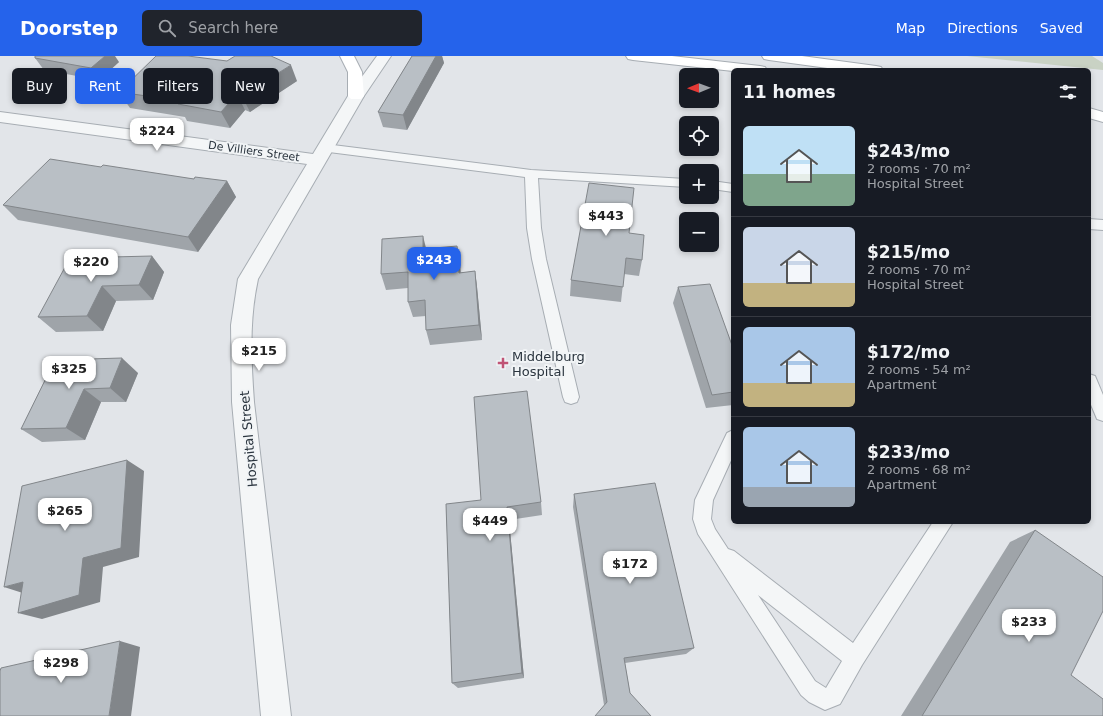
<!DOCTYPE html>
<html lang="en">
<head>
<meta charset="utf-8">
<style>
	:root { --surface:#171b24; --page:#20242c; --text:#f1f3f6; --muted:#9ea1a6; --line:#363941; --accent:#2563eb }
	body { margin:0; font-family:"DejaVu Sans",sans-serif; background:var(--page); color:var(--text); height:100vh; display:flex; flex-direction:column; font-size:15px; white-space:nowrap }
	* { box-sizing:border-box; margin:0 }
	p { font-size:13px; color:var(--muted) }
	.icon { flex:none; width:22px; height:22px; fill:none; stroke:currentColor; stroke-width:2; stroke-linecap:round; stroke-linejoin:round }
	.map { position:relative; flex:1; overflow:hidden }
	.drawer { position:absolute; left:731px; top:12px; width:360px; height:456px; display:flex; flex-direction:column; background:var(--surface); border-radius:6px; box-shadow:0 2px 6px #0003 }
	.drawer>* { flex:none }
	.hud { position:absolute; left:12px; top:12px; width:380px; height:36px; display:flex; gap:8px }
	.needle { width:26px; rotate:269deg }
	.fabs { position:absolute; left:679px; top:12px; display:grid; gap:8px }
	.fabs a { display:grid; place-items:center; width:40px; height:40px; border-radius:6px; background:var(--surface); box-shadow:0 2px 6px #0003; font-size:20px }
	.price { position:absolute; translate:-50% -34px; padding:0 9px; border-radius:8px; background:#fff; color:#222; font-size:13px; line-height:26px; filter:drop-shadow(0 1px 2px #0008) }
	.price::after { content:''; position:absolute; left:50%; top:24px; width:12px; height:9px; margin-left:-6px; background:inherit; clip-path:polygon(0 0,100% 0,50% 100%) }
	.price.selected { background:var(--accent); color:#fff }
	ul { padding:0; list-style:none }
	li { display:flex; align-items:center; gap:12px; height:100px; padding:0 12px }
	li+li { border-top:1px solid var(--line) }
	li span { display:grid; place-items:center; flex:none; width:112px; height:80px; border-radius:6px; color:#555 }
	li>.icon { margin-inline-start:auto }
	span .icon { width:48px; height:48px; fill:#fffc; stroke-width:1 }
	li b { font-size:17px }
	h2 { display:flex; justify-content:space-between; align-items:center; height:48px; padding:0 12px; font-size:17px }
	.chip { padding:0 14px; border-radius:6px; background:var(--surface); box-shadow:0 2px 6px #0003; font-size:14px; line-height:36px }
	.chip.selected { background:var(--accent); color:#fff }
	header { display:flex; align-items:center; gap:24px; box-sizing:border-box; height:56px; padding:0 20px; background:var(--accent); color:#fff }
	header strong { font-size:19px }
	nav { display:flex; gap:22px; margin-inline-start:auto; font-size:14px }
	.search { width:280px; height:36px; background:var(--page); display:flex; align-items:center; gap:10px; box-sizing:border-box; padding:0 14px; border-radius:6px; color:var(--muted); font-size:15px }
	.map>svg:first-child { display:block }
	.green { fill:#c9d2c4 }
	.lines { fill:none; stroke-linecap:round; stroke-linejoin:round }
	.service-casing { stroke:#a7adb3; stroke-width:2 }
	.minor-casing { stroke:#a7adb3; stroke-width:2 }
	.secondary-casing { stroke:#a7adb3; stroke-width:2 }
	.service { fill:#f4f6f7; fill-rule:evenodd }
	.minor { fill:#f4f6f7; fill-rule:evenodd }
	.secondary { fill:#fff; fill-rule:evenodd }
	.wall { fill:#9fa4a9 }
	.shaded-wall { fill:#82868a }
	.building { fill:#b9bfc5; stroke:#82868a }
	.poi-dot { fill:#c05475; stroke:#f1f4f6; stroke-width:1.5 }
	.labels { text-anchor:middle; stroke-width:4; stroke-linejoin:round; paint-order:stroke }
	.far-street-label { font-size:11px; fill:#2b353f; stroke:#f1f4f6 }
	.poi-label { font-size:13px; fill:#2b353f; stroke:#f1f4f6; text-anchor:start }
	.street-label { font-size:13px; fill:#2b353f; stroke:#f1f4f6 }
</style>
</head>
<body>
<header>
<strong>Doorstep</strong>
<div class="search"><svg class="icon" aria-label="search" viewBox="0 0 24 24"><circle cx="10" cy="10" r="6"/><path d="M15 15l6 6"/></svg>Search here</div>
<nav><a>Map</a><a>Directions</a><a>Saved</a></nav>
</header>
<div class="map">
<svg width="1103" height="660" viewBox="0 0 1103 660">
	<rect width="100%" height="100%" fill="#e2e5e9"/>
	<polygon class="green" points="967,0 1092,0 1103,7 1103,14"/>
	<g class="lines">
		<defs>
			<g id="service">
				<polygon points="325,88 531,114 686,123 686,131 538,122 541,172 546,203 579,341 577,346 571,348 565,346 563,341 532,203 527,172 525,121 321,95 319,92"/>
				<polygon points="712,125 733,128 733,136 712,133"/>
				<polygon points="1089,163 1103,164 1103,174 1089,173"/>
				<polygon points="1089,318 1095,320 1103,339 1103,365 1097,363 1089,344"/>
				<path d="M 733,374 L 733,400 L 713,444 L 711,463 L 715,473 L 728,493 L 734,495 L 853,587 L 933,466 L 953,466 L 862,609 L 840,648 L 825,654 L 809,646 L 801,639 L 698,478 L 693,463 L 695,444 L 727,377 ZM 758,539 L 842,605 L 826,632 L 815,625 Z"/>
			</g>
			<path id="minor" d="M 377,0 L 391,0 L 364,40 L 258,223 C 249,264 251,304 254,346 L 291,660 L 261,660 L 232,346 L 231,269 L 238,223 L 307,108 L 0,66 L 0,56 L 313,98 L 348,40 Z"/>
			<g id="secondary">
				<polygon points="340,0 354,0 362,16 364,40 361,43 351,43 348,40 348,16"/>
				<polygon points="626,0 672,0 760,10 765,11 767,14 733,14 733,15 633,4 628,3"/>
				<polygon points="762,0 802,0 876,10 881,11 883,14 842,14 769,4 764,3"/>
				<polygon points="1089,52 1103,56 1103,66 1089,62"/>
			</g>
		</defs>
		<use href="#service" class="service-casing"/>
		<use href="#minor" class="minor-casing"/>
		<use href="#secondary" class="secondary-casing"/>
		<use href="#service" class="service"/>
		<use href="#minor" class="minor"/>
		<use href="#secondary" class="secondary"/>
	</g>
	<g class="wall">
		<polygon points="412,0 442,0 444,7 407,74 383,71 378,56"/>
		<polygon points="35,2 119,6 99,24 44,14"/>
		<polygon points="297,25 250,56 245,54 230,72 187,65 185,61 130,52 119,36"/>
		<polygon points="101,111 194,123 227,125 236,141 198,196 18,164 3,149"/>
		<polygon points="629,177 642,204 639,220 624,218 621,246 570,240 571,224"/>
		<polygon points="457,190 460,206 460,217 475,215 477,231 482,284 430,289 426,274 426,260 413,261 408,246 408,232 386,234 381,218 426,193"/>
		<polygon points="152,200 164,216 153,244 116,245 103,275 56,276 38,261"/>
		<polygon points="678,231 733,292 733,349 706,352 673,247"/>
		<polygon points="55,304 138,317 126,346 101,346 85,384 42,386 21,373"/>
		<polygon points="574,438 694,592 686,598 625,607 630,637 604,649 573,451"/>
		<polygon points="541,446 542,459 509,464 524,622 458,632 452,627 446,448"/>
		<polygon points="1035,474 1071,619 1103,660 901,660 1010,486"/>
	</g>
	<g class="shaded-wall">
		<polygon points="105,0 115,0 119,6 99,24 91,12"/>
		<polygon points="436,0 442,0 444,7 407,74 403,59"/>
		<polygon points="291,9 297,25 250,56 242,40"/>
		<polygon points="237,38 245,54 230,72 221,56"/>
		<polygon points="227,125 236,141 198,196 188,181"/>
		<polygon points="423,180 427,196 423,193"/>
		<polygon points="457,190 460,206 462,233 459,217"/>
		<polygon points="152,200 164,216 153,244 139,229"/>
		<polygon points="475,215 477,231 482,284 479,269"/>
		<polygon points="102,230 116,245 103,275 87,260"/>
		<polygon points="122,302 138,317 126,346 110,332"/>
		<polygon points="84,333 101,346 85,384 66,372"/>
		<polygon points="127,404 144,415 139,501 103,511 100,546 42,563 18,557 83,502"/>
		<polygon points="507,451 509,464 524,622 522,617"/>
		<polygon points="23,526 29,539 4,531"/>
		<polygon points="120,585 140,591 131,660 109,660"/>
	</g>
	<g class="building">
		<polygon points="35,0 105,0 91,12 35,2"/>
		<polygon points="156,0 188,0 227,5 235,0 271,0 291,9 242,40 237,38 221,56 178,48 181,45 119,36"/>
		<polygon points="412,0 436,0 403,59 378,56"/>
		<polygon points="50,103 101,111 103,109 194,123 195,121 227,125 188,181 3,149"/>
		<polygon points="589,127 634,132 629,177 644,179 642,204 626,202 623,231 571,224"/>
		<polygon points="423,180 423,193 457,190 459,217 475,215 479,269 426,274 425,244 408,246 408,216 381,218 382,183"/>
		<polygon points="152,200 139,229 102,230 87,260 38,261 70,202"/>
		<polygon points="710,228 733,292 733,336 712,339 678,231"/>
		<polygon points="122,302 110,332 84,333 66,372 21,373 55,304"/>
		<polygon points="527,335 541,446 507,451 522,617 452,627 446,448 481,444 474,341"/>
		<polygon points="127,404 121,492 83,502 79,539 18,557 23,526 4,531 22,430"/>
		<polygon points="655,427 694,592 624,602 630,637 651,660 595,660 607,646 574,438"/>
		<polygon points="1035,474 1103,521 1103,555 1071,619 1103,643 1103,660 922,660"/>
		<polygon points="120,585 109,660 0,660 0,615 1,612"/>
	</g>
	<path class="poi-dot" d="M501 301h4v4h4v4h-4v4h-4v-4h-4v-4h4z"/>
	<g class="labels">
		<g class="far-street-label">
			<text transform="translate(254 95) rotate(8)" y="4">De Villiers Street</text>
		</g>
		<g class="poi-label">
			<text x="512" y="305">Middelburg<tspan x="512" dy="15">Hospital</tspan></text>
		</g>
		<g class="street-label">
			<text transform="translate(248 383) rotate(-95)" y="5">Hospital Street</text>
		</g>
	</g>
</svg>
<div class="fabs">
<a><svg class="needle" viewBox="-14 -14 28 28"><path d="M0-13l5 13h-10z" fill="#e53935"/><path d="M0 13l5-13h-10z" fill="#9ea1a6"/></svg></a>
<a><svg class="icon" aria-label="locate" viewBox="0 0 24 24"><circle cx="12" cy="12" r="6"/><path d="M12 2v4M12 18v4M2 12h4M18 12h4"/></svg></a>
<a>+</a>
<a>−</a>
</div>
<b class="price" style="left:157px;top:96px">$224</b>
<b class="price" style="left:606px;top:181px">$443</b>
<b class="price selected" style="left:434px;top:225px">$243</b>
<b class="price" style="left:91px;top:227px">$220</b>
<b class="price" style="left:259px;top:316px">$215</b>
<b class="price" style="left:69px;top:334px">$325</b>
<b class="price" style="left:65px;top:476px">$265</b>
<b class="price" style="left:490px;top:486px">$449</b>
<b class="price" style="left:630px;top:529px">$172</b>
<b class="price" style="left:1029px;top:587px">$233</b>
<b class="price" style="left:61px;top:628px">$298</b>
<div class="hud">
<a class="chip">Buy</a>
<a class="chip selected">Rent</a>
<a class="chip">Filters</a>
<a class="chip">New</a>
</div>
<section class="drawer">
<h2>11 homes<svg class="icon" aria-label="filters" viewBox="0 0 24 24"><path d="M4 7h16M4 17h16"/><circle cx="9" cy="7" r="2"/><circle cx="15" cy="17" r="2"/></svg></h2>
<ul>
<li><span style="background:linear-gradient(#bfe0f5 60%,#7fa58c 0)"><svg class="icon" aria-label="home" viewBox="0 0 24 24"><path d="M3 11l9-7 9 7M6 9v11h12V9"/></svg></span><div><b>$243/mo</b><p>2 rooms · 70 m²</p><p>Hospital Street</p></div></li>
<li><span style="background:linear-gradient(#c9d6e8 70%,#c2b280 0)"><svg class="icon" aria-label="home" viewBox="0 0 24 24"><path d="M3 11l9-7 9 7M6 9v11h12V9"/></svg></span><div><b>$215/mo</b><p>2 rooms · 70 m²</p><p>Hospital Street</p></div></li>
<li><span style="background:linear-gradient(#a9c7e8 70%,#c2b280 0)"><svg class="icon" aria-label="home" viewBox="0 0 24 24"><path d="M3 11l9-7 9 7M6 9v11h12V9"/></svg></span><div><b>$172/mo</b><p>2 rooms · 54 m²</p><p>Apartment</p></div></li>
<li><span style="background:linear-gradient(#a9c7e8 75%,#9aa5b1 0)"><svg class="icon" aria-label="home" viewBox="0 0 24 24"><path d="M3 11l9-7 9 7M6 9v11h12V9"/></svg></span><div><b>$233/mo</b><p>2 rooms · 68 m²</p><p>Apartment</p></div></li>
</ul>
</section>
</div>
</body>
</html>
